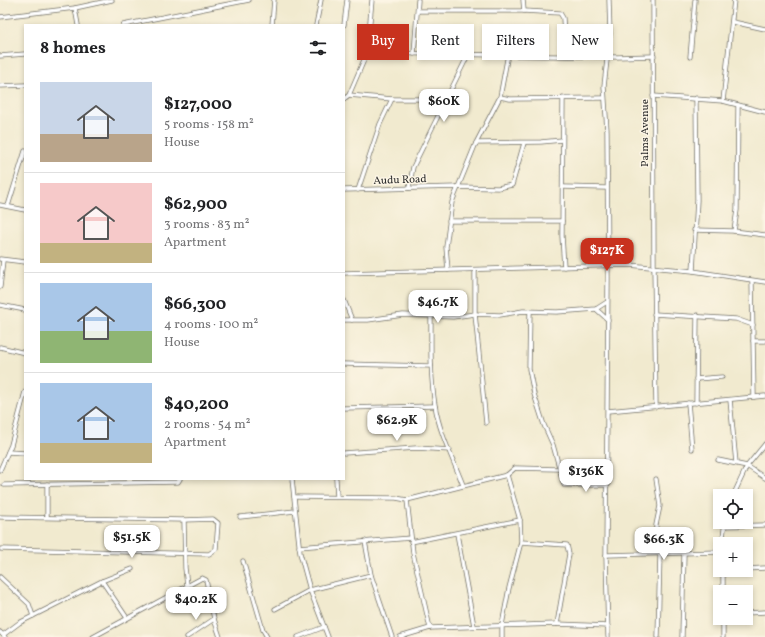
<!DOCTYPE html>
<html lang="en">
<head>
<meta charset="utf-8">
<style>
	:root { --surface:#fff; --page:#f6f6f6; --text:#202124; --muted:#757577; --line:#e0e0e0; --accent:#c8321e }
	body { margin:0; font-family:Vollkorn,serif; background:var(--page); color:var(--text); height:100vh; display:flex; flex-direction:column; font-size:15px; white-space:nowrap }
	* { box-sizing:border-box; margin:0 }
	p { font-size:13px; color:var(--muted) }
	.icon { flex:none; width:22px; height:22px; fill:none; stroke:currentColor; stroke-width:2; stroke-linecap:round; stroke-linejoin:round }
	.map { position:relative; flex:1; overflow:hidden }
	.details { position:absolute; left:24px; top:24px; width:321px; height:456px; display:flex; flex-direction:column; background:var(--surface); border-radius:0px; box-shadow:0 2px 6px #0003 }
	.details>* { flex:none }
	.top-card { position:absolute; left:357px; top:24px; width:348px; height:36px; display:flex; gap:8px }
	.buttons { position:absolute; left:713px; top:489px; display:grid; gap:8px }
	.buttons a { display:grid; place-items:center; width:40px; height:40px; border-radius:0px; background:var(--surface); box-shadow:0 2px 6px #0003; font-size:20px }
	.price { position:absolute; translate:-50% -34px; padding:0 9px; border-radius:8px; background:#fff; color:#222; font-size:13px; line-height:26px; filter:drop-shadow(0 1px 2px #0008) }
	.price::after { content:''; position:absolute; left:50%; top:24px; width:12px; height:9px; margin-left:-6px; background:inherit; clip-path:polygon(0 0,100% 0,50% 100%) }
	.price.active { background:var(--accent); color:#fff }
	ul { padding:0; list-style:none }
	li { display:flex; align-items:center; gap:12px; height:100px; padding:0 16px }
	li+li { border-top:1px solid var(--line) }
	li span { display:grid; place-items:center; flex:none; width:112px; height:80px; border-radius:0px; color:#555 }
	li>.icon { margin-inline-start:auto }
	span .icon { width:48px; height:48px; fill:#fffc; stroke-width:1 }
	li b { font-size:17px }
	h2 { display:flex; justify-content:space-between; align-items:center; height:48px; padding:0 16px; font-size:17px }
	.tag { padding:0 14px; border-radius:0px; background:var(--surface); box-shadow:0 2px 6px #0003; font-size:14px; line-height:36px }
	.tag.active { background:var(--accent); color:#fff }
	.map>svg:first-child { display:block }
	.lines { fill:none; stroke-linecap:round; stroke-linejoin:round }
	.street-casing { stroke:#706e64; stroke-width:5 }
	.street { stroke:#fff; stroke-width:3.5 }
	.labels { text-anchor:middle; stroke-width:3; stroke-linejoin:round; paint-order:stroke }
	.street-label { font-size:11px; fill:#2b2b2b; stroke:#fcf5e5 }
</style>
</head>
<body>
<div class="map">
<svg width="765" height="637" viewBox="0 0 765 637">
	<rect width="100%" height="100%" fill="#fcf5e5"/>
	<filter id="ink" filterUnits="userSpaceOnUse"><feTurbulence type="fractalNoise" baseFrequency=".025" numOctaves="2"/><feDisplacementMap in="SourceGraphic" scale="8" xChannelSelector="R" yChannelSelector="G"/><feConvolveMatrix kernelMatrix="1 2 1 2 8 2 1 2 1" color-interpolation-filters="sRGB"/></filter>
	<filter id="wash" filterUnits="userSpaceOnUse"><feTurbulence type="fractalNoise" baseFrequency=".012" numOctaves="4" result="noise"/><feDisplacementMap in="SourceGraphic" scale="16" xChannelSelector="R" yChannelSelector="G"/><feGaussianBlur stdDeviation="0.9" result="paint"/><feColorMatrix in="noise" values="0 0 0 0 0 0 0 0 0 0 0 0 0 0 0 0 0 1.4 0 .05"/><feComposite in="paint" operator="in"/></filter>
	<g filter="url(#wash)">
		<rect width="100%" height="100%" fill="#f1eacf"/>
	</g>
	<g filter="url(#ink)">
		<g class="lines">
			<defs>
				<g id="street">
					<polyline points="523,0 524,11"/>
					<polyline points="653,0 654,266 656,407"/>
					<polyline points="75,8 78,25"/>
					<polyline points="418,11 524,11 560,13 563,18 565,55"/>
					<polyline points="0,17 75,8 112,0"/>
					<polyline points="733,22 765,29"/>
					<polyline points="123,25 249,0"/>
					<polyline points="272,25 274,0"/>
					<polyline points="316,25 321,0"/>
					<polyline points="344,25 347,0"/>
					<polyline points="367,53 617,57 654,56"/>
					<polyline points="414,54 418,0"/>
					<polyline points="0,56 25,54"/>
					<polyline points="690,57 695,0"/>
					<polyline points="0,86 25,85"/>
					<polyline points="349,95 392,99 445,99"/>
					<polyline points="653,96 723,101 765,112"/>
					<polyline points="500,97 510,99 604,98"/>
					<polyline points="563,97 562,236 564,267"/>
					<polyline points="344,99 349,95 367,53 372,0"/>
					<polyline points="723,101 734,0"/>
					<polyline points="476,143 541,142 562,140"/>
					<polyline points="563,187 606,188"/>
					<polyline points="409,188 413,167 468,55"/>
					<polyline points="344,190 457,187 498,188 512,185 524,143"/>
					<polyline points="358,190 380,124 392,99"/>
					<polyline points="0,205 25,210"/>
					<polyline points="8,206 25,151"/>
					<polyline points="449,221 562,221"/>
					<polyline points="694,230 734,231 765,235"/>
					<polyline points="734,231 737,210 738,105"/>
					<polyline points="0,259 25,262"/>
					<polyline points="448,270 446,247 452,202 476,143 500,97 508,54"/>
					<polyline points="693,271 697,200 696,98"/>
					<polyline points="344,273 629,265 693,271 765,282"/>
					<polyline points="752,281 754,397"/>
					<polyline points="0,287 3,260"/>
					<polyline points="344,300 352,320"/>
					<polyline points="0,305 25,310"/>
					<polyline points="596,309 608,320"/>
					<polyline points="530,311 529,369 534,394 544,425 553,445 564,485 608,485"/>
					<polyline points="654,314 736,319 753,325"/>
					<path d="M 431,317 C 431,346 430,375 435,405 C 439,432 453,459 463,485"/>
					<polyline points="344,320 368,320 403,315 453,317 475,314 475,270"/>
					<polyline points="753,341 765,341"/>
					<polyline points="0,347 25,353"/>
					<polyline points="344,364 431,366"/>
					<polyline points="696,379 722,377"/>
					<polyline points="730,400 736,463"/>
					<polyline points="688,403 692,449"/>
					<polyline points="696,403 697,315"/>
					<polyline points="344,408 435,406"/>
					<polyline points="608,411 765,396"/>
					<polyline points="486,423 475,314 500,315 523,311 557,312 596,309 607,302"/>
					<polyline points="8,452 25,453"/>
					<polyline points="344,453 416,448 450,450"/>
					<polyline points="718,460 747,466 765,478"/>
					<polyline points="0,470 11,445 25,392"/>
					<polyline points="292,479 300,553 310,590 328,637"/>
					<polyline points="336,479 337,497"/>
					<polyline points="47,484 47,517"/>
					<polyline points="4,485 178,482 180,479"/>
					<polyline points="733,496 747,466 765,444"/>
					<polyline points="294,497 396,498 407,500 507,475 515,468 558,469"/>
					<polyline points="407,500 413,553 430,628"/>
					<polyline points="0,517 184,520 213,519 218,523 216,549 209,554 1,549"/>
					<polyline points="240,517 295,511"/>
					<polyline points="184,520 185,568 187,585"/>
					<polyline points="725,526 765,525"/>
					<polyline points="457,534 474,626"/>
					<polyline points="365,541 371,575 392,637"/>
					<polyline points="411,542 520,520"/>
					<polyline points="521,542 567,545 569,554 557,624"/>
					<polyline points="722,544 725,522"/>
					<polyline points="299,547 411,538"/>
					<polyline points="655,553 656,525 660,506 656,479"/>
					<polyline points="606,555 720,552"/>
					<polyline points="243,561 263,630 267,637"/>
					<polyline points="746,569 765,568"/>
					<polyline points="723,570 723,592"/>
					<polyline points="0,577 29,604 33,616"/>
					<polyline points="102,581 127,618"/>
					<polyline points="275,609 310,590 371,575"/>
					<polyline points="746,613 765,612"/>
					<polyline points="0,632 5,637"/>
					<polyline points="3,635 19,623 102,581 132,569"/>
					<polyline points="93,637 202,578 206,580 214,619 220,637"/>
					<polyline points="187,637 214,619"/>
					<polyline points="298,637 324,627"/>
					<polyline points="400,637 430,628 557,624 608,626"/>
					<polyline points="502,637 502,625 509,588 521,542 520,520 507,475"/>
					<polyline points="608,637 606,555 608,278 607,131 604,86 610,34 609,0"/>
					<polyline points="658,637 660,553"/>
					<polyline points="682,637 684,553"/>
					<polyline points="723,637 723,618"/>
				</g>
			</defs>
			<use href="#street" class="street-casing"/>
			<use href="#street" class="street"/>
		</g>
	</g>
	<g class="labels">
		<g class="street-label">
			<text transform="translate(644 133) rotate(-90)" y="4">Palms Avenue</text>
			<text transform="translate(400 179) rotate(-2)" y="4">Audu Road</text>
		</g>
	</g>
</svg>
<div class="buttons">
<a><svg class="icon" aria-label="locate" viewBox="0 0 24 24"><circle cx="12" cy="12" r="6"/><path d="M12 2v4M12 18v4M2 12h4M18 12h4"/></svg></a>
<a>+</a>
<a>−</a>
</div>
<b class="price" style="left:444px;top:123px">$60K</b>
<b class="price active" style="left:607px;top:272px">$127K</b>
<b class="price" style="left:438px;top:324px">$46.7K</b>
<b class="price" style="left:397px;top:442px">$62.9K</b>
<b class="price" style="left:586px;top:493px">$136K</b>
<b class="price" style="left:132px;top:559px">$51.5K</b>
<b class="price" style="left:664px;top:561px">$66.3K</b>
<b class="price" style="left:196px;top:621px">$40.2K</b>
<div class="top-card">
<a class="tag active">Buy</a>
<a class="tag">Rent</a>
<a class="tag">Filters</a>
<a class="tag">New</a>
</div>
<section class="details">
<h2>8 homes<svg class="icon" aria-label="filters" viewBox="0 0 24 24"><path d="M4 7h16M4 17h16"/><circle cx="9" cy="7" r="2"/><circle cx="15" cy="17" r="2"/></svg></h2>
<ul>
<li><span style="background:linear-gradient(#c9d6e8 65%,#b9a48a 0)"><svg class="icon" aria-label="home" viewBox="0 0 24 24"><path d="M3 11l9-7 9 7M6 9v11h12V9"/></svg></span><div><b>$127,000</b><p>5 rooms · 158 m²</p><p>House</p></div></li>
<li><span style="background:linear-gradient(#f6c9c9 75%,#c2b280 0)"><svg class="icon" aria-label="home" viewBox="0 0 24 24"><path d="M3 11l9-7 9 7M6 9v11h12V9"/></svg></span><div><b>$62,900</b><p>3 rooms · 83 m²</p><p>Apartment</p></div></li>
<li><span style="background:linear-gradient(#a9c7e8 60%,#8fb573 0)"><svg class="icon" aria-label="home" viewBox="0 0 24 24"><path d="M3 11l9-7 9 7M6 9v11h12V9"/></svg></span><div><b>$66,300</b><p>4 rooms · 100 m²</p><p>House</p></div></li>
<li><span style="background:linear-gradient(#a9c7e8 75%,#c2b280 0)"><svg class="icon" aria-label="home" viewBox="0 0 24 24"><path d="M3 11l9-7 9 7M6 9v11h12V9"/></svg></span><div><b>$40,200</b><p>2 rooms · 54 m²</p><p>Apartment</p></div></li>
</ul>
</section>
</div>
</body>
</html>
